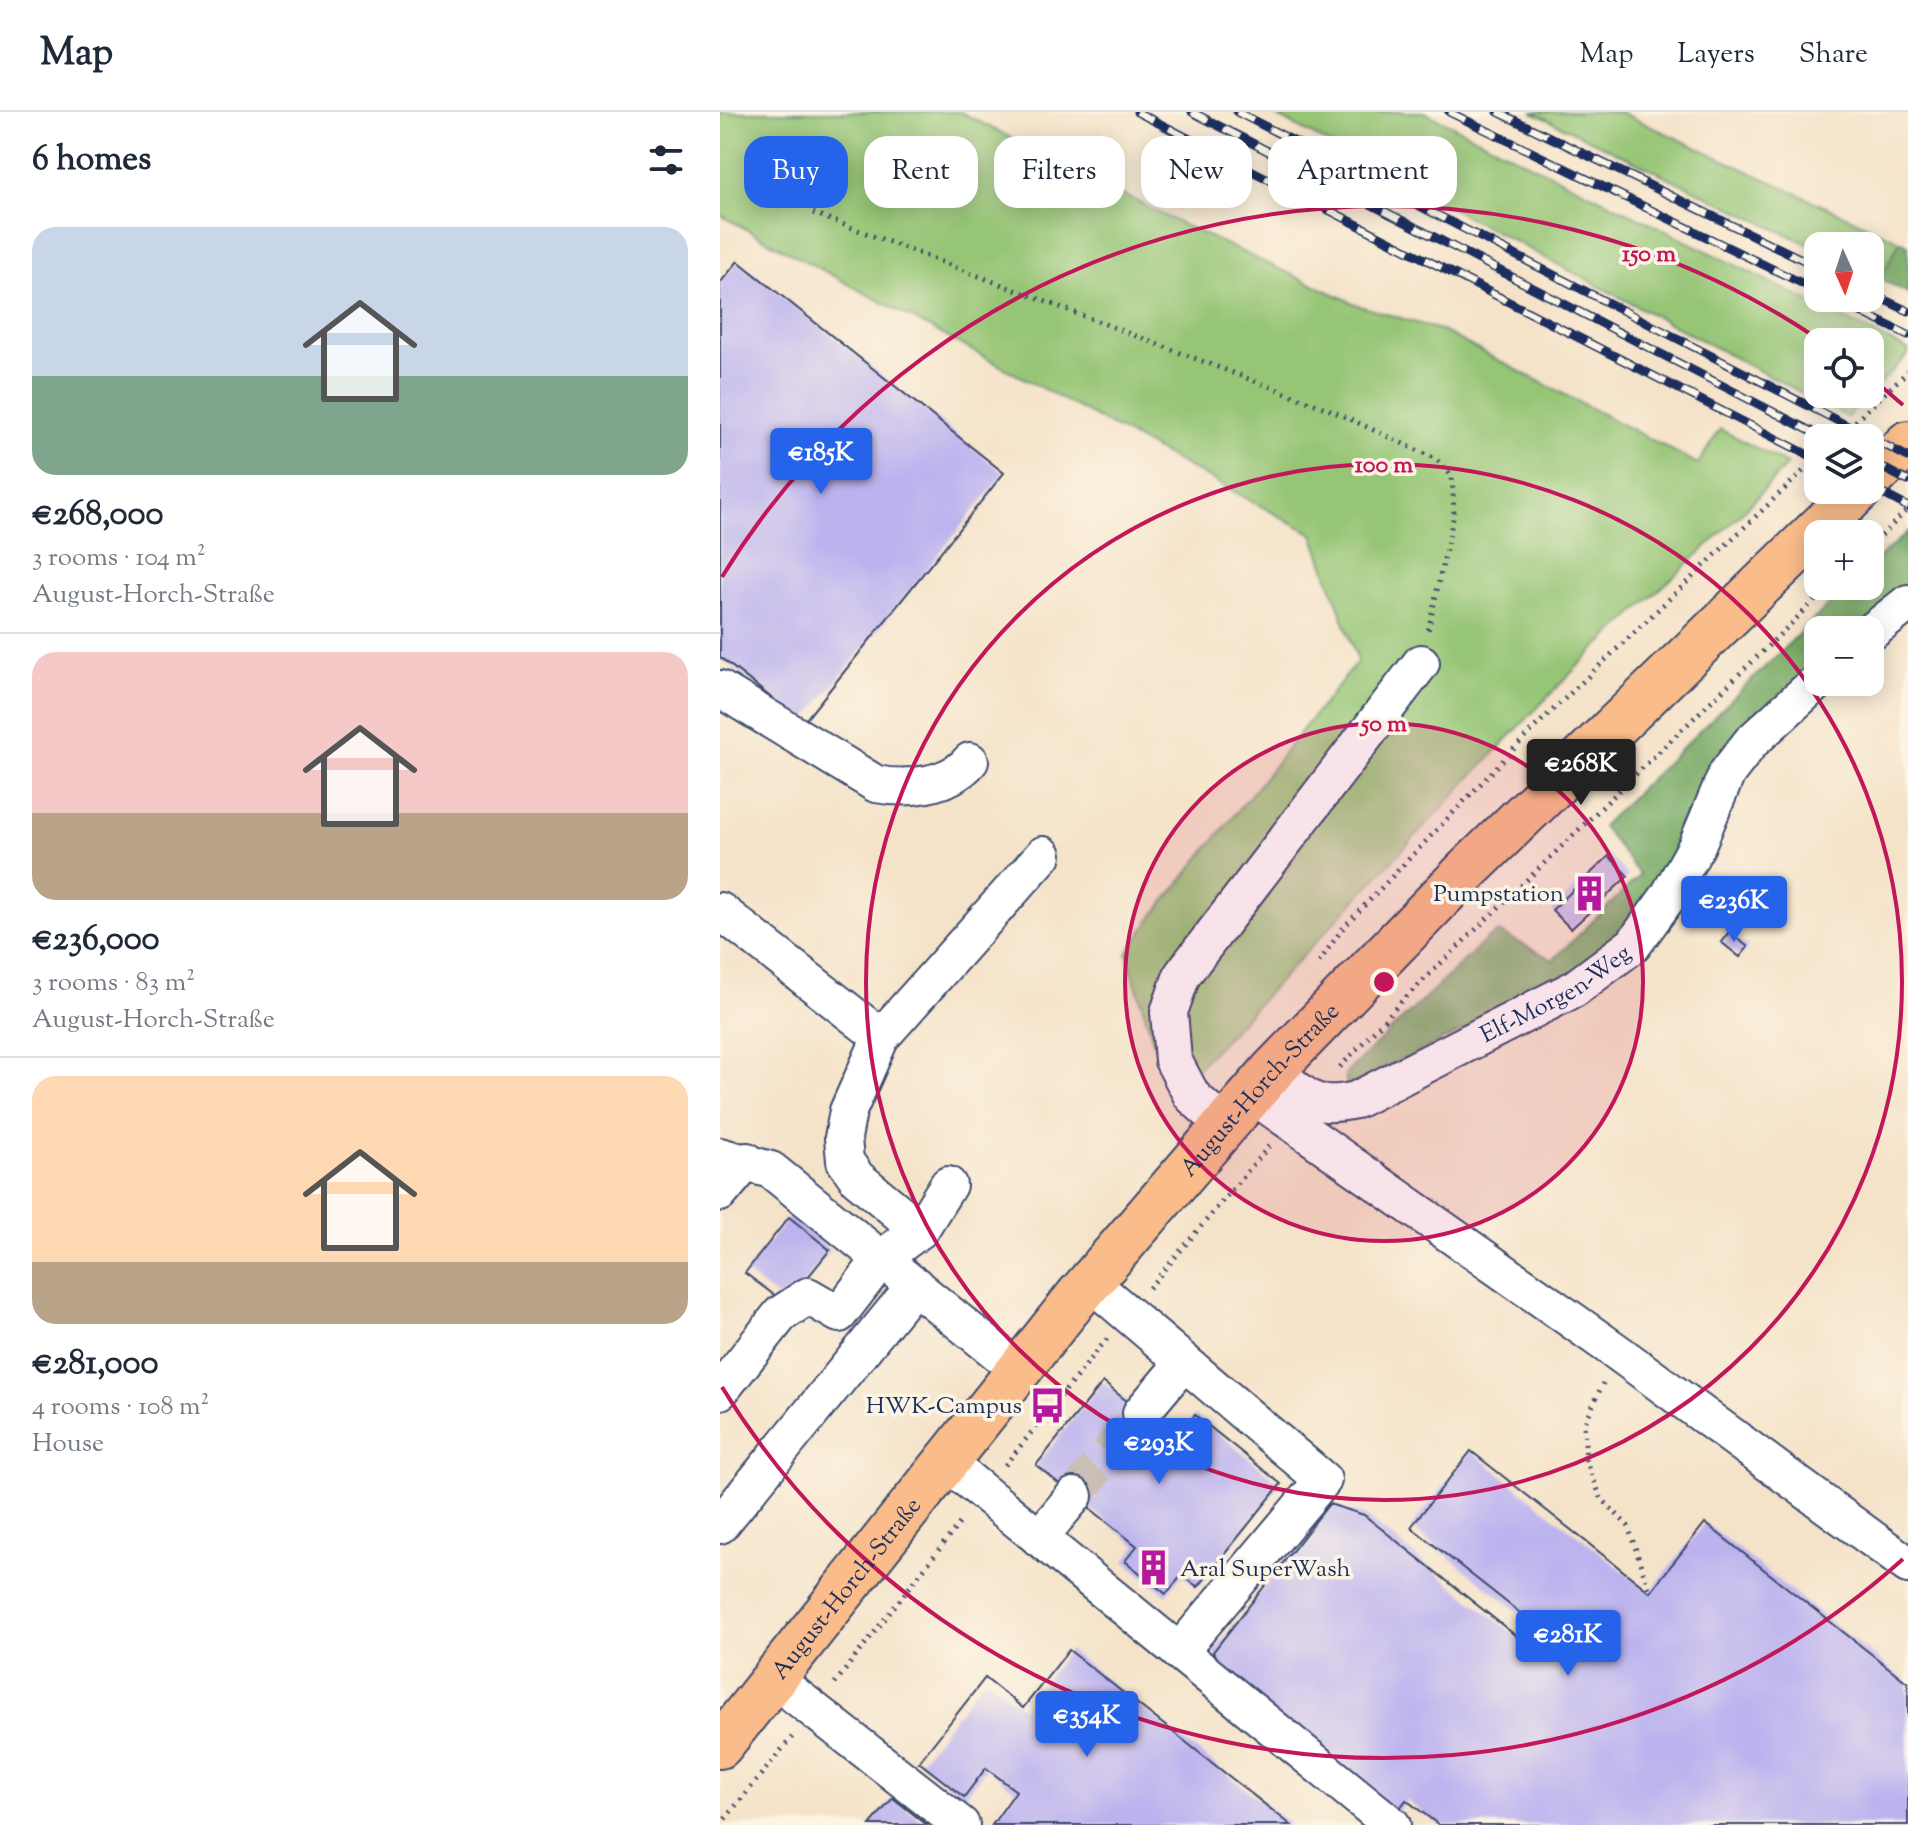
<!DOCTYPE html>
<html lang="en">
<head>
<meta charset="utf-8">
<style>
	:root { --surface:#fff; --page:#f6f6f7; --text:#1f2937; --muted:#747a83; --line:#e0e1e3; --accent:#2563eb }
	body { margin:0; font-family:"Sorts Mill Goudy",serif; background:var(--page); color:var(--text); height:100vh; display:flex; flex-direction:column; font-size:30px; white-space:nowrap }
	* { box-sizing:border-box; margin:0 }
	p { font-size:26px; color:var(--muted) }
	.icon { flex:none; width:44px; height:44px; fill:none; stroke:currentColor; stroke-width:2; stroke-linecap:round; stroke-linejoin:round }
	.map { position:relative; flex:1; overflow:hidden }
	.drawer { display:flex; flex-direction:column; background:var(--surface); width:720px }
	.drawer>* { flex:none }
	.banner { position:absolute; left:24px; top:24px; width:760px; height:72px; display:flex; gap:16px }
	.needle { width:52px; rotate:177deg }
	.buttons { position:absolute; left:1084px; top:120px; display:grid; gap:16px }
	.buttons a { display:grid; place-items:center; width:80px; height:80px; border-radius:16px; background:var(--surface); box-shadow:0 4px 20px #0003; font-size:40px }
	.price { position:absolute; translate:-50% -68px; padding:0 18px; border-radius:8px; background:var(--accent); color:#fff; font-size:26px; line-height:52px; filter:drop-shadow(0 2px 4px #0008) }
	.price::after { content:''; position:absolute; left:50%; top:48px; width:24px; height:18px; margin-left:-12px; background:inherit; clip-path:polygon(0 0,100% 0,50% 100%) }
	.price.on { background:#222; color:#fff }
	ul { padding:0; list-style:none }
	li { display:grid; align-content:center; gap:16px; height:424px; padding:0 32px }
	li+li { border-top:2px solid var(--line) }
	li span { display:grid; place-items:center; height:248px; border-radius:24px; color:#555 }
	li>.icon { margin-inline-start:auto }
	span .icon { width:144px; height:144px; fill:#fffc; stroke-width:1 }
	li b { font-size:34px }
	h2 { display:flex; justify-content:space-between; align-items:center; height:96px; padding:0 32px; font-size:34px }
	.chip { padding:0 28px; border-radius:24px; background:var(--surface); box-shadow:0 4px 20px #0003; font-size:28px; line-height:72px }
	.chip.on { background:var(--accent); color:#fff }
	header { display:flex; align-items:center; gap:48px; box-sizing:border-box; height:112px; padding:0 40px; background:var(--surface); border-bottom:2px solid var(--line) }
	header strong { font-size:38px }
	nav { display:flex; gap:44px; margin-inline-start:auto; font-size:28px }
	main { display:flex; flex:1; min-height:0 }
	.map>svg:first-child { display:block }
	.green { fill:#95c574; stroke:#587a69; stroke-width:2 }
	.forest { fill:#78aa66; stroke:#4a6c62; stroke-width:2 }
	.building { fill:#bcb2ef }
	.lines { fill:none; stroke-linecap:round; stroke-linejoin:round }
	.minor-tunnel { stroke:#c9bfb4; stroke-width:36; stroke-dasharray:36 18; stroke-linecap:butt }
	.minor-casing { stroke:#3c4a6e; stroke-width:40 }
	.major-casing { stroke:#3c4a6e; stroke-width:48 }
	.path { stroke:#3c4a6e; stroke-width:5; stroke-dasharray:2 6; stroke-linecap:butt }
	.minor { stroke:#fff; stroke-width:36 }
	.major { stroke:#f9bc8a; stroke-width:44 }
	.rail-casing { stroke:#1b2f5e; stroke-width:9 }
	.rail { stroke:#fcf5e5; stroke-width:6; stroke-dasharray:18; stroke-linecap:butt }
	.ring { fill:none; stroke:#c2185b; stroke-width:4 }
	.labels { text-anchor:middle; stroke-width:7; stroke-linejoin:round; paint-order:stroke }
	.poi-label { font-size:24px; fill:#1b2f5e; stroke:#fcf5e5; text-anchor:end }
	.street-label { font-size:24px; fill:#1b2f5e; stroke:#fcf5e5 }
	.centre { fill:#c2185b; stroke:#fcf5e5; stroke-width:4 }
	.ring-label { font-size:24px; text-anchor:middle; font-weight:bold; fill:#c2185b; stroke:#fcf5e5; stroke-width:7; stroke-linejoin:round; paint-order:stroke }
</style>
</head>
<body>
<header>
<strong>Map</strong>
<nav><a>Map</a><a>Layers</a><a>Share</a></nav>
</header>
<main>
<section class="drawer">
<h2>6 homes<svg class="icon" aria-label="filters" viewBox="0 0 24 24"><path d="M4 7h16M4 17h16"/><circle cx="9" cy="7" r="2"/><circle cx="15" cy="17" r="2"/></svg></h2>
<ul>
<li><span style="background:linear-gradient(#c9d6e8 60%,#7fa58c 0)"><svg class="icon" aria-label="home" viewBox="0 0 24 24"><path d="M3 11l9-7 9 7M6 9v11h12V9"/></svg></span><div><b>€268,000</b><p>3 rooms · 104 m²</p><p>August-Horch-Straße</p></div></li>
<li><span style="background:linear-gradient(#f6c9c9 65%,#b9a48a 0)"><svg class="icon" aria-label="home" viewBox="0 0 24 24"><path d="M3 11l9-7 9 7M6 9v11h12V9"/></svg></span><div><b>€236,000</b><p>3 rooms · 83 m²</p><p>August-Horch-Straße</p></div></li>
<li><span style="background:linear-gradient(#ffd9b3 75%,#b9a48a 0)"><svg class="icon" aria-label="home" viewBox="0 0 24 24"><path d="M3 11l9-7 9 7M6 9v11h12V9"/></svg></span><div><b>€281,000</b><p>4 rooms · 108 m²</p><p>House</p></div></li>
</ul>
</section>
<div class="map">
<svg width="1188" height="1713" viewBox="0 0 1188 1713">
	<rect width="100%" height="100%" fill="#fcf5e5"/>
	<filter id="ink" filterUnits="userSpaceOnUse"><feTurbulence type="fractalNoise" baseFrequency=".0125" numOctaves="2"/><feDisplacementMap in="SourceGraphic" scale="16" xChannelSelector="R" yChannelSelector="G"/><feConvolveMatrix kernelMatrix="1 2 1 2 8 2 1 2 1" color-interpolation-filters="sRGB"/></filter>
	<filter id="wash" filterUnits="userSpaceOnUse"><feTurbulence type="fractalNoise" baseFrequency=".006" numOctaves="4" result="noise"/><feDisplacementMap in="SourceGraphic" scale="32" xChannelSelector="R" yChannelSelector="G"/><feGaussianBlur stdDeviation="1.8" result="paint"/><feColorMatrix in="noise" values="0 0 0 0 0 0 0 0 0 0 0 0 0 0 0 0 0 1.4 0 .05"/><feComposite in="paint" operator="in"/></filter>
	<g filter="url(#wash)">
		<rect width="100%" height="100%" fill="#f5e3c9"/>
		<g class="green">
			<path d="M 0,0 L 240,0 L 459,111 L 640,194 L 720,218 L 978,352 L 1000,317 L 1067,352 C 1003,427 923,488 854,558 C 717,698 585,843 450,985 L 407,842 L 434,803 L 638,549 L 593,422 L 0,103 Z"/>
			<polygon points="549,0 704,0 1188,238 1188,243 1150,281 1150,230 1098,230 1098,282 1149,282 1127,305"/>
			<polygon points="812,0 900,0 1180,129 1160,167 1150,162 1150,134 1098,134 1098,137"/>
		</g>
		<g class="forest">
			<polygon points="1180,129 1188,133 1188,181 1160,167"/>
			<polygon points="1188,420 1188,474 1138,518 1098,518 1098,554 892,836 837,874 627,974 625,962 769,825 779,820 833,848 920,763 882,714 1128,474 1150,474 1150,453"/>
		</g>
		<g id="blocks">
			<g class="building">
				<polygon points="18,149 284,361 83,611 0,545 0,171"/>
				<polygon points="889,744 908,764 851,817 832,798"/>
				<polygon points="1009,820 1028,835 1020,845 1001,830"/>
				<polygon points="69,1105 110,1138 66,1192 25,1161"/>
				<polygon points="383,1270 455,1328 475,1303 561,1372 478,1475 462,1463 446,1482 405,1449 417,1434 316,1353"/>
				<polygon points="751,1339 930,1480 985,1411 1188,1571 1188,1713 719,1713 686,1688 675,1703 508,1571 493,1540 609,1392 644,1403 810,1535 823,1519 691,1415"/>
				<polygon points="349,1538 571,1713 272,1713 296,1679 266,1656 244,1685 199,1650 265,1566 303,1596"/>
				<polygon points="173,1686 207,1713 150,1713"/>
			</g>
		</g>
	</g>
	<g filter="url(#ink)">
		<use href="#blocks" fill-opacity="0" stroke="#3c4a6e" stroke-width="2"/>
		<g class="lines">
			<polyline class="minor-tunnel" points="354,1384 421,1301"/>
			<defs>
				<g id="minor">
					<polyline points="1150,521 1188,491"/>
					<path d="M 0,577 L 156,672 C 186,678 229,674 250,649"/>
					<polyline points="0,799 161,925"/>
					<path id="s1" d="M 553,958 C 587,985 590,998 636,988 L 854,877 L 913,833 L 948,785 L 977,733 L 1007,661 L 1031,630 L 1098,569"/>
					<polyline points="531,982 897,1240 1188,1453"/>
					<polyline points="504,1013 472,984 453,948 449,900 462,863 701,551"/>
					<polyline points="0,1044 51,1058 299,1258"/>
					<polyline points="0,1081 27,1049"/>
					<polyline points="200,1118 137,1066 125,1049 123,1026 128,999 161,925 323,743"/>
					<polyline points="370,1170 603,1368 459,1540"/>
					<polyline points="0,1279 61,1202 88,1184 119,1202 162,1146 200,1118 228,1073"/>
					<polyline points="421,1301 464,1250"/>
					<polyline points="226,1350 672,1713"/>
					<polyline points="0,1413 195,1173"/>
					<polyline points="319,1426 354,1384"/>
					<polyline points="54,1567 241,1713"/>
				</g>
				<g id="major">
					<polyline points="1150,368 1188,331"/>
					<path id="s2" d="M 0,1634 L 358,1184 L 553,958 L 745,760 L 1139,378"/>
				</g>
			</defs>
			<use href="#minor" class="minor-casing"/>
			<use href="#major" class="major-casing"/>
			<g class="path">
				<polyline points="93,101 608,297 716,347 732,364 734,402 708,519"/>
				<polyline points="1118,326 1188,259"/>
				<polyline points="1150,435 1188,397"/>
				<polyline points="599,850 623,816 812,618 1098,345"/>
				<polyline points="620,955 681,890 1110,474"/>
				<polyline points="429,1176 549,1034"/>
				<polyline points="883,1271 864,1313 866,1348 881,1386 908,1414 930,1480"/>
				<polyline points="285,1353 387,1227"/>
				<polyline points="115,1571 242,1408"/>
				<polyline points="0,1713 72,1625"/>
			</g>
			<use href="#minor" class="minor"/>
			<use href="#major" class="major"/>
			<defs>
				<g id="rail">
					<polyline points="417,0 1098,348"/>
					<polyline points="472,0 1104,326"/>
					<polyline points="517,0 1188,345"/>
					<polyline points="729,0 1098,179"/>
					<polyline points="778,0 1098,155"/>
					<polyline points="1150,181 1188,199"/>
					<polyline points="1112,186 1188,223"/>
					<polyline points="1150,349 1188,369"/>
					<polyline points="1150,375 1188,395"/>
				</g>
			</defs>
			<use href="#rail" class="rail-casing"/>
			<use href="#rail" class="rail"/>
		</g>
	</g>
	<circle cx="664" cy="870" r="259" fill="#c2185b" fill-opacity=".12"/>
	<g class="ring">
		<circle cx="664" cy="870" r="259"/>
		<circle cx="664" cy="870" r="518"/>
		<path d="M1183 1447A776 776 0 0 1 2 1275M2 465A776 776 0 0 1 1098 227M1152 267A776 776 0 0 1 1183 293"/>
	</g>
	<defs>
		<symbol id="building-bare" viewBox="-9 -9 18 18"><path d="M-4-6H4V6H1V3H-1V6H-4ZM-2.5-4.3h1.7v1.8h-1.7ZM.8-4.3h1.7v1.8H.8ZM-2.5-1h1.7V.8h-1.7ZM.8-1h1.7V.8H.8Z" fill="#b5179e" stroke="#fcf5e5" stroke-width="2.5" paint-order="stroke"/></symbol>
		<symbol id="bus-bare" viewBox="-9 -9 18 18"><path d="M-5-6H5V4H4V6H2V4H-2V6H-4V4H-5ZM-3.5-4V0h7V-4ZM-3.5 1.2v1.5H-2V1.2ZM2 1.2v1.5H3.5V1.2Z" fill="#b5179e" stroke="#fcf5e5" stroke-width="2.5" paint-order="stroke"/></symbol>
	</defs>
	<g fill-rule="evenodd">
		<use href="#building-bare" x="844" y="756" width="51" height="51"/>
		<use href="#bus-bare" x="302" y="1268" width="51" height="51"/>
		<use href="#building-bare" x="408" y="1430" width="51" height="51"/>
	</g>
	<g class="labels">
		<g class="poi-label">
			<text x="844" y="789">Pumpstation</text>
			<text x="302" y="1301">HWK-Campus</text>
			<text x="460" y="1464" text-anchor="start">Aral SuperWash</text>
		</g>
		<g class="street-label">
			<text dy="8" stroke="none"><textPath href="#s1" startOffset="320">Elf-Morgen-Weg</textPath></text>
			<text dy="8" stroke="none"><textPath href="#s2" startOffset="850">August-Horch-Straße</textPath></text>
			<text dy="8" stroke="none"><textPath href="#s2" startOffset="202">August-Horch-Straße</textPath></text>
		</g>
	</g>
	<circle cx="664" cy="870" r="12" class="centre"/>
	<g class="ring-label">
		<text x="929" y="149">150 m</text>
		<text x="664" y="360">100 m</text>
		<text x="664" y="619">50 m</text>
	</g>
</svg>
<div class="buttons">
<a><svg class="needle" viewBox="-14 -14 28 28"><path d="M0-13l5 13h-10z" fill="#e53935"/><path d="M0 13l5-13h-10z" fill="#747a83"/></svg></a>
<a><svg class="icon" aria-label="locate" viewBox="0 0 24 24"><circle cx="12" cy="12" r="6"/><path d="M12 2v4M12 18v4M2 12h4M18 12h4"/></svg></a>
<a><svg class="icon" aria-label="layers" viewBox="0 0 24 24"><path d="M12 4l9 5-9 5-9-5zM3 14l9 5 9-5"/></svg></a>
<a>+</a>
<a>−</a>
</div>
<b class="price" style="left:101px;top:384px">€185K</b>
<b class="price on" style="left:861px;top:695px">€268K</b>
<b class="price" style="left:1014px;top:832px">€236K</b>
<b class="price" style="left:439px;top:1374px">€293K</b>
<b class="price" style="left:848px;top:1566px">€281K</b>
<b class="price" style="left:367px;top:1647px">€354K</b>
<div class="banner">
<a class="chip on">Buy</a>
<a class="chip">Rent</a>
<a class="chip">Filters</a>
<a class="chip">New</a>
<a class="chip">Apartment</a>
</div>
</div>
</main>
</body>
</html>
